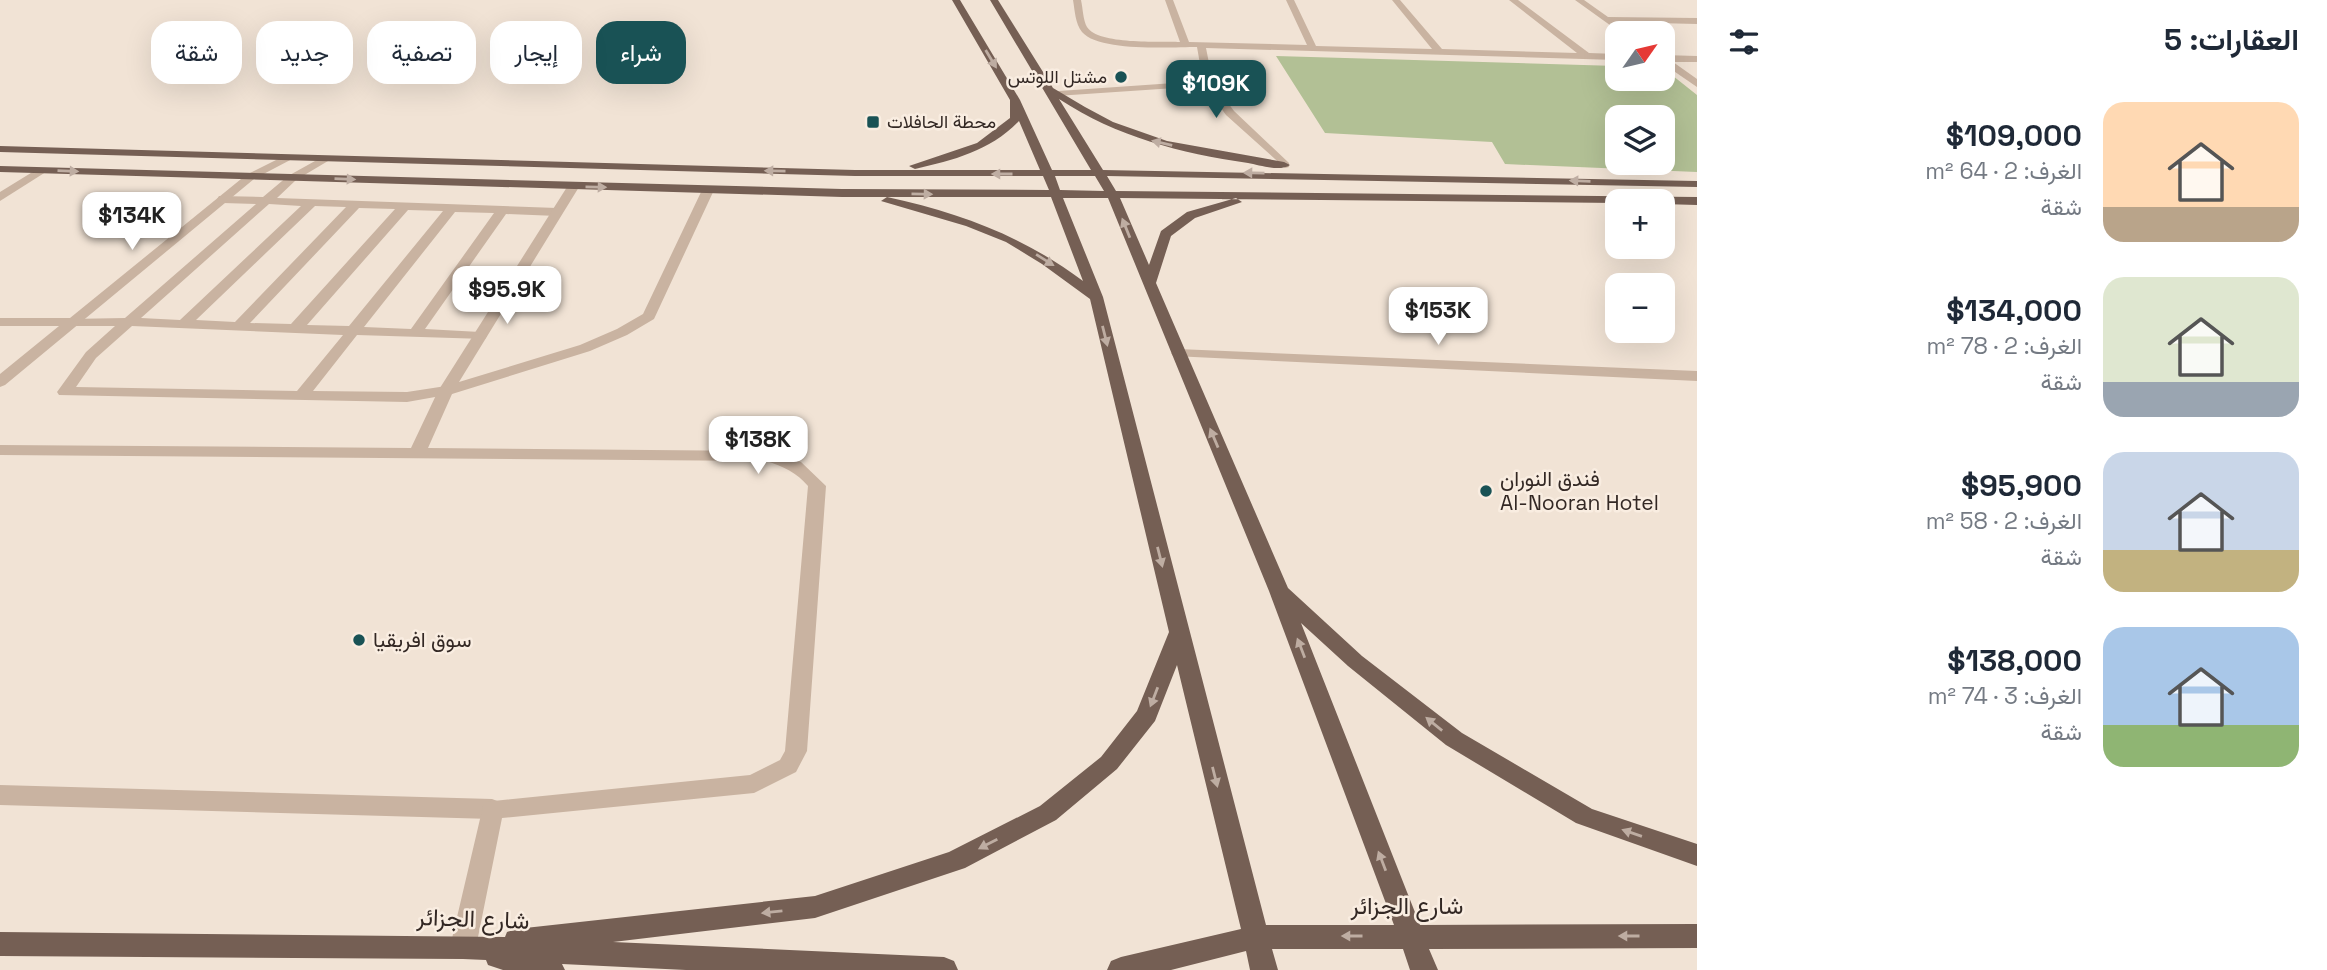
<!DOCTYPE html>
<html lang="ar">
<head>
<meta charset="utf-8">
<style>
	:root { --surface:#fff; --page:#f2f2f3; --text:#1f2937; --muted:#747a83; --accent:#195255 }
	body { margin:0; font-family:"Space Grotesk",Vazirmatn,sans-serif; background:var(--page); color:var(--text); direction:rtl; height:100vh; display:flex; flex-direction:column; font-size:26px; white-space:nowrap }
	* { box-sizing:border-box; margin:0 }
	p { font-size:23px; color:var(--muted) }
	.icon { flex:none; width:38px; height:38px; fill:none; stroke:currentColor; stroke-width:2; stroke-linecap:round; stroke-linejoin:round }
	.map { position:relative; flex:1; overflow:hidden; direction:ltr }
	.details { display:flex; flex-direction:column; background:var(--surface); width:630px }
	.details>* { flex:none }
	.top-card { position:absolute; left:21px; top:21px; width:665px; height:63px; direction:rtl; display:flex; gap:14px }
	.needle { width:46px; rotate:56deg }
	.tools { position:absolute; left:1605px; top:21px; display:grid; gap:14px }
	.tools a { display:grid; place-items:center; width:70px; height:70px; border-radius:14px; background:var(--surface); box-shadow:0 7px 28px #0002; font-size:35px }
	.price { position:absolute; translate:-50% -60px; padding:0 16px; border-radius:14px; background:#fff; color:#222; font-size:23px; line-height:46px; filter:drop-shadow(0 2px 4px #0008) }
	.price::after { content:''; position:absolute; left:50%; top:42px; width:21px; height:16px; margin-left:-10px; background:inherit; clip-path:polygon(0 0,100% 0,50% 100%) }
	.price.selected { background:var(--accent); color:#fff }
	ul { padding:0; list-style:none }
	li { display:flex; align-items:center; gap:21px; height:175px; padding:0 28px }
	li span { display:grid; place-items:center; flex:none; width:196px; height:140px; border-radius:21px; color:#555 }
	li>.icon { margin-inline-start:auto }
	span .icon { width:84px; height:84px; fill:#fffc; stroke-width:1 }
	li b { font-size:30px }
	h2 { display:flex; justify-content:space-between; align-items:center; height:84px; padding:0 28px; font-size:30px }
	.chip { padding:0 24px; border-radius:21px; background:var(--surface); box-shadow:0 7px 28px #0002; font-size:24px; line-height:63px }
	.chip.selected { background:var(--accent); color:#fff }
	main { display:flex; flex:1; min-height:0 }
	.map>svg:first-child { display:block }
	.green { fill:#b2c095; fill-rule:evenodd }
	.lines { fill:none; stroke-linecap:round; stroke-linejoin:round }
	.lane { fill:#c9b3a1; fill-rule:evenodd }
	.street { fill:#c9b3a1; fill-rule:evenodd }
	.primary { fill:#755f54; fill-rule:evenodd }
	.oneway { fill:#beada2 }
	.poi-dot { fill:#195255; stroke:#f9ede1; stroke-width:2.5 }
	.labels { text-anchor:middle; stroke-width:5; stroke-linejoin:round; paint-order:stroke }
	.far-poi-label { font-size:18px; fill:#332824; stroke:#f9ede1; text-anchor:end }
	.poi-label { font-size:21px; fill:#332824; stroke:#f9ede1; text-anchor:start }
	.near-street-label { font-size:24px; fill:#332824; stroke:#f9ede1 }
</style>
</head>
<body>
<main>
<section class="details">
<h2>العقارات: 5<svg class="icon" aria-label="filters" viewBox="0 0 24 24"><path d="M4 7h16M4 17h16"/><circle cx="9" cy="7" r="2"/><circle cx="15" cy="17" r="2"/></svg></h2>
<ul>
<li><span style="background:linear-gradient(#ffd9b3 75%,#b9a48a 0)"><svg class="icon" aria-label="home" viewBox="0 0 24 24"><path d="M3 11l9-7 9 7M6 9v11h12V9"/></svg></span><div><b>$109,000</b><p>الغرف: 2 · 64 m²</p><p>شقة</p></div></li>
<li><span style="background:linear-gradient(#dfe7d0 75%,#9aa5b1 0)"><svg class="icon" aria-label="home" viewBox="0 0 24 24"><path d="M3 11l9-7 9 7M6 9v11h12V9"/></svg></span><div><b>$134,000</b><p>الغرف: 2 · 78 m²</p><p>شقة</p></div></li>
<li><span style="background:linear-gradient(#c9d6e8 70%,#c2b280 0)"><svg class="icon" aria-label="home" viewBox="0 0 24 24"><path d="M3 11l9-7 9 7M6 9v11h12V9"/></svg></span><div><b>$95,900</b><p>الغرف: 2 · 58 m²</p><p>شقة</p></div></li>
<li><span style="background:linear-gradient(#a9c7e8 70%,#8fb573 0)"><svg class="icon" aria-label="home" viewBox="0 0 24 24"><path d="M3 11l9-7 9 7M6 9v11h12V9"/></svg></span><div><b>$138,000</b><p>الغرف: 3 · 74 m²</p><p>شقة</p></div></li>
</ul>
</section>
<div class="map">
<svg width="1697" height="970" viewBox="0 0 1697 970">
	<rect width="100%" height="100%" fill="#f1e3d5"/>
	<path class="green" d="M 1276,56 L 1617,66 L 1617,79 L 1662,79 L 1663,68 L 1697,95 L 1697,172 L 1505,164 L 1492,142 L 1325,133 ZM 1617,117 L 1662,117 L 1662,163 L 1617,163 Z"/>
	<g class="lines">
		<g class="lane">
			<path d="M 324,156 L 328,157 L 328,161 L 296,180 L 277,198 L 557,208 L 563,212 L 557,216 L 506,214 L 425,329 L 480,332 L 485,333 L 487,336 L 485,339 L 357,335 L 313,391 L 407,392 L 446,386 L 454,391 L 452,394 L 407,402 L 59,395 L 57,392 L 86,352 L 115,326 L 74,326 L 69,325 L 69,319 L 125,318 L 256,204 L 223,203 L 217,199 L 219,196 L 263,197 L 288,176 ZM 269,204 L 301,206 L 180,320 L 141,318 ZM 315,206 L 346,207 L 235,322 L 196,320 ZM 359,208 L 395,209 L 291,324 L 250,323 ZM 408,210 L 443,211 L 349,326 L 307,325 ZM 455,212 L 494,213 L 411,329 L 364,327 ZM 132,326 L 343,335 L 297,391 L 76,387 L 96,358 Z"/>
			<polygon points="0,785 492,799 500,802 504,809 500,816 492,819 0,805"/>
		</g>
		<g class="street">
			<path d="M 1073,0 L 1081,0 C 1083,9 1083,20 1087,27 C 1098,45 1160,41 1180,42 L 1165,0 L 1173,0 L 1189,42 L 1307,45 L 1286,0 L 1294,0 L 1316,46 L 1432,49 L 1392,0 L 1400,0 L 1442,49 L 1577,53 L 1509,0 L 1518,0 L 1589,53 L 1617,54 L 1617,60 L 1206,48 L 1213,83 L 1234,111 L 1289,163 L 1289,167 L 1285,168 L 1226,115 L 1205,86 L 1056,96 L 1056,92 L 1059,91 L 1203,81 L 1197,47 C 1171,47 1099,52 1082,32 C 1075,23 1075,11 1073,0 Z"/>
			<polygon points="1575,0 1584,0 1608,17 1697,18 1697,24 1615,22 1630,33 1621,33"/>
			<polygon points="1662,55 1697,56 1697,62 1673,62 1697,79 1697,87 1662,63"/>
			<polygon points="284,156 294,158 254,179 5,385 0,387 0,374 59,326 0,326 0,318 70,318 246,175"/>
			<polygon points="39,168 49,170 0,201 0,192"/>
			<path d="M 573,184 L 579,187 L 459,382 L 580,345 L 617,329 L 643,314 L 702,190 L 708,186 L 714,190 L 654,319 L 627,335 L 590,351 L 452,394 L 428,448 L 767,451 L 801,462 L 826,486 L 807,751 L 796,772 L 754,793 L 502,818 L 476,947 L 472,956 L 463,959 L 454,956 L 450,947 L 484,802 L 750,775 L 780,760 L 785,751 L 808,486 C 797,473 783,466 766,461 L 0,455 L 0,445 L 411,448 L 438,391 L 567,187 Z"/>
			<polygon points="1178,349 1697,371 1697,381 1173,356 1171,353"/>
		</g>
		<path class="primary" d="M 952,0 L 960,0 L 1020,100 L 1052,170 L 1091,170 L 990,0 L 998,0 L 1053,88 L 1085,107 L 1113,122 L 1167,141 L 1284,162 L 1290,165 C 1280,172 1259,165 1248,163 C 1180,153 1117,137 1059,99 L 1103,170 L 1697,181 L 1697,187 L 1107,176 L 1116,191 L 1697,197 L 1697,205 L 1662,204 L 1662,201 L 1617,201 L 1617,203 L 1120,198 L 1149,265 L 1161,231 L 1187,212 L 1236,198 L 1242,202 L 1195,218 L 1171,236 L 1156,283 L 1288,588 L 1362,656 L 1462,733 L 1592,809 L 1697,844 L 1697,866 L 1576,823 L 1446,745 L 1348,666 L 1301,623 L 1420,925 L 1697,924 L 1697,948 L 1429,949 L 1438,970 L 1410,970 L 1403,949 L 1272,949 L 1278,970 L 1250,970 L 1246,951 L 1171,970 L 1107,970 L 1111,961 L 1121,957 L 1241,929 L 1177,665 L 1155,721 L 1117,769 L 1056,820 L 965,868 L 815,918 L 613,942 L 944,957 L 954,961 L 958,970 L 686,970 L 562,964 L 565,970 L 503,970 L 488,965 L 486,960 L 463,959 L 0,956 L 0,932 L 505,937 L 507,932 L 516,929 L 815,896 L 949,852 L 1040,806 L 1101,757 L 1137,711 L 1169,632 L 1090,299 L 1042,264 L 1006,242 L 966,226 L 881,201 L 887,197 C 960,213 1023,236 1083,281 L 1051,197 L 842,197 L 0,172 L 0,166 L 842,189 L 1049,190 L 1043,176 L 855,176 L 0,152 L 0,146 L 855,170 L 1040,170 L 1019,121 C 990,151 954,160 915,169 L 909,166 L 977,143 L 1010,118 L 1010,100 ZM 1055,176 L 1095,176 L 1104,191 L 1060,190 ZM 1063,198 L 1108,198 L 1269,591 L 1394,925 L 1266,925 L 1103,297 Z"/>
	</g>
	<defs><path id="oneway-solid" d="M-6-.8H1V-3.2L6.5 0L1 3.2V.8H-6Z" transform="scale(1.75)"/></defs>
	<g class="oneway">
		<use href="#oneway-solid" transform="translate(991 59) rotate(59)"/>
		<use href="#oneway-solid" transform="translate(1162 143) rotate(-167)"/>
		<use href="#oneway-solid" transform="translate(68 171) rotate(2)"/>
		<use href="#oneway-solid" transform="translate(775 171) rotate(-179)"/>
		<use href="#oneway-solid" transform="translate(1254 173) rotate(-179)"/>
		<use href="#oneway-solid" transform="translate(1002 174) rotate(-180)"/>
		<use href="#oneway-solid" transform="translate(345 179) rotate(2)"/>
		<use href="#oneway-solid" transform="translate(1580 181) rotate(-178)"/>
		<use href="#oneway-solid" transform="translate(596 187) rotate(1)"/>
		<use href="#oneway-solid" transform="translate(922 194) rotate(1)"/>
		<use href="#oneway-solid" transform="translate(1126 228) rotate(-112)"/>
		<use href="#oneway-solid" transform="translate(1045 260) rotate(32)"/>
		<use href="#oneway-solid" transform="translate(1105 336) rotate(76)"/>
		<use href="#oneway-solid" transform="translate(1214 438) rotate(-113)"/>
		<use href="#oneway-solid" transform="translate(1160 557) rotate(76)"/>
		<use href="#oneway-solid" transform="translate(1301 648) rotate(-111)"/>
		<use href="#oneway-solid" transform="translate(1154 697) rotate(111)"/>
		<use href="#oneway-solid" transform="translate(1434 724) rotate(-141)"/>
		<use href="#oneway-solid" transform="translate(1215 777) rotate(76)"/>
		<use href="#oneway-solid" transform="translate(1632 833) rotate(-161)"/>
		<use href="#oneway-solid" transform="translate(988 844) rotate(153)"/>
		<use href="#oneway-solid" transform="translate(1382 861) rotate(-111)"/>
		<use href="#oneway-solid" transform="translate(772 912) rotate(174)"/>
		<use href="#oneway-solid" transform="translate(1352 936) rotate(180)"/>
		<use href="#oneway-solid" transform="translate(1629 936) rotate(-180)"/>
	</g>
	<g class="poi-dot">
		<circle cx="1121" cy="77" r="7"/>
		<rect x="866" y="115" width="14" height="14" rx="3.5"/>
		<circle cx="1486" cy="491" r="7"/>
		<circle cx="359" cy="640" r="7"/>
	</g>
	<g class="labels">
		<g class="far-poi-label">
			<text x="1107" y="83">مشتل اللوتس</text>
			<text x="887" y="128" text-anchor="start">محطة الحافلات</text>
		</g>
		<g class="poi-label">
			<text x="1500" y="486">فندق النوران<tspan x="1500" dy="24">Al-Nooran Hotel</tspan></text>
			<text x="373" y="647">سوق افريقيا</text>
		</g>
		<g class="near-street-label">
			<text x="1407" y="914">شارع الجزائر</text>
			<text transform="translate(473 919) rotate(2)" y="8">شارع الجزائر</text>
		</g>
	</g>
</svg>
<div class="tools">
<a><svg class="needle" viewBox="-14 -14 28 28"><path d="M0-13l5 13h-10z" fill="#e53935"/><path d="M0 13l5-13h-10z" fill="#747a83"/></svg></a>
<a><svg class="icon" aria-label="layers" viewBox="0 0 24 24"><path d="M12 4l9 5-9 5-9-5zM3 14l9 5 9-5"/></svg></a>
<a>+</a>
<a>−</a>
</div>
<b class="price selected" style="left:1216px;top:120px">$109K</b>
<b class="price" style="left:132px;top:252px">$134K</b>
<b class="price" style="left:507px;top:326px">$95.9K</b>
<b class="price" style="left:1438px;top:347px">$153K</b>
<b class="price" style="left:758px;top:476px">$138K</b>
<div class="top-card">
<a class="chip selected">شراء</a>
<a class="chip">إيجار</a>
<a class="chip">تصفية</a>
<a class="chip">جديد</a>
<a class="chip">شقة</a>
</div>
</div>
</main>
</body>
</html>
